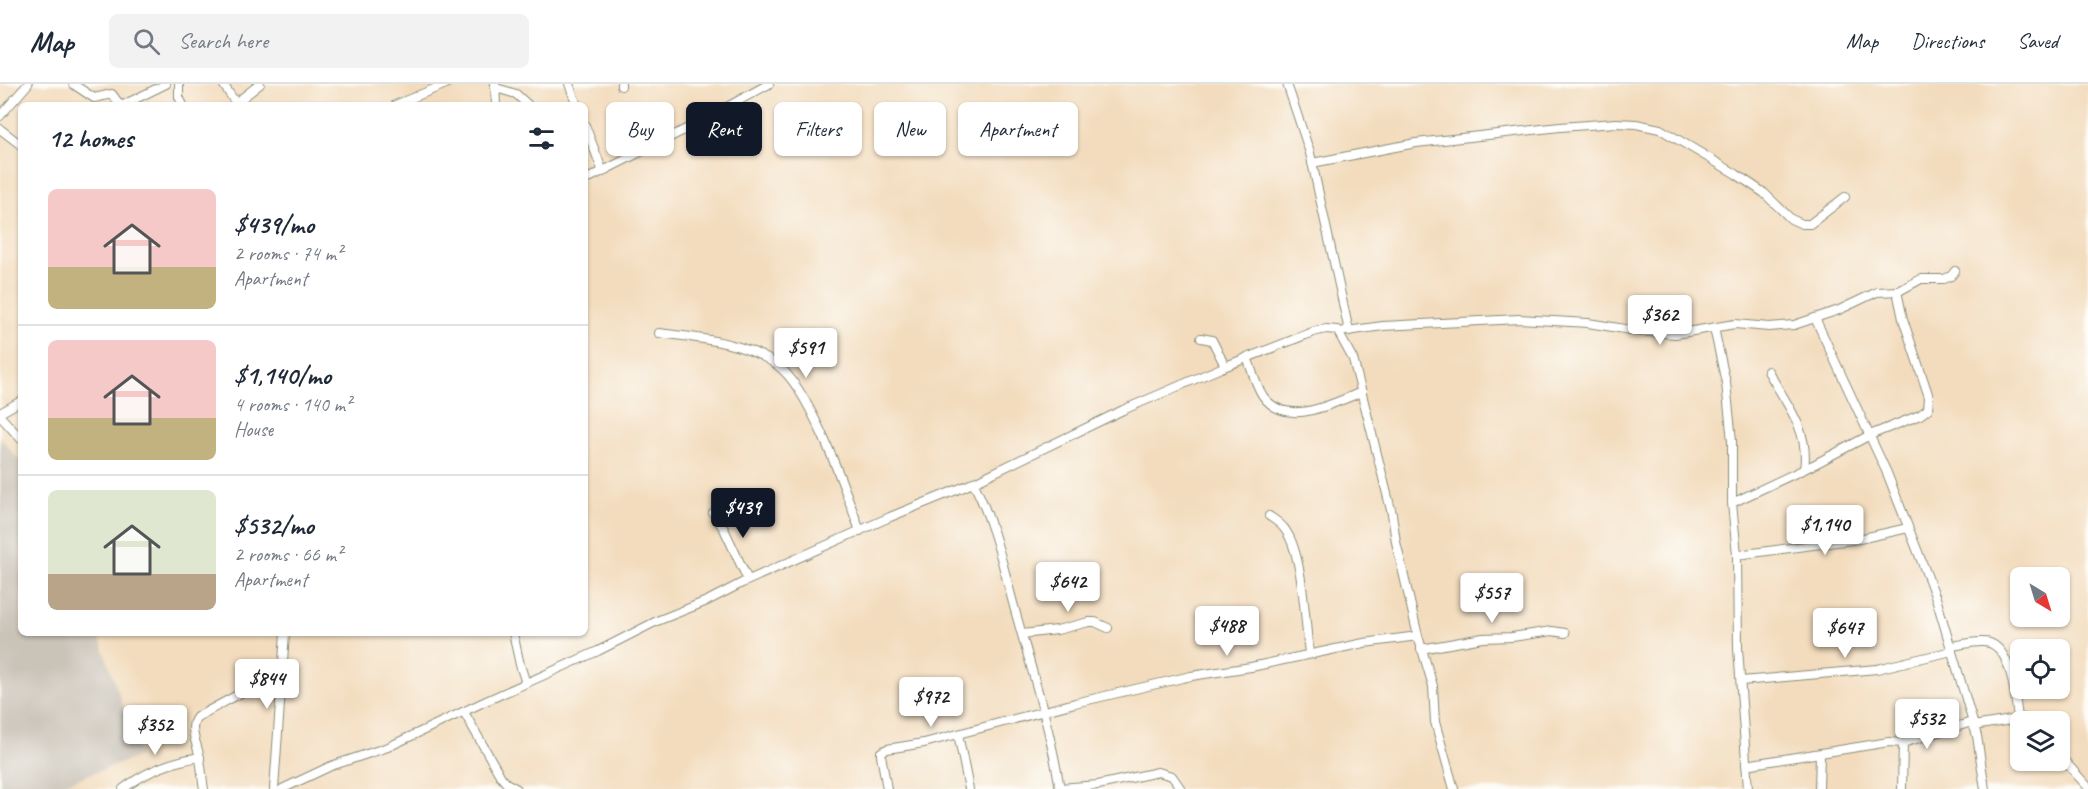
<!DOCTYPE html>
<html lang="en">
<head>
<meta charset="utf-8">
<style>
	:root { --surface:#fff; --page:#f2f2f3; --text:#1f2937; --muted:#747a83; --line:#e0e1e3; --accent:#111827 }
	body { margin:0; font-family:Caveat,sans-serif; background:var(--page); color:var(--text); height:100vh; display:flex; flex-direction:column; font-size:22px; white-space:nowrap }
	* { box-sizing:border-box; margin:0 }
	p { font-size:20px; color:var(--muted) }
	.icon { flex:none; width:33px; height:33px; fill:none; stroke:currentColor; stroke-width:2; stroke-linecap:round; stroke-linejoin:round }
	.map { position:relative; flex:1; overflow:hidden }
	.sheet { position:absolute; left:18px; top:18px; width:570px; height:534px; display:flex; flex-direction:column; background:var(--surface); border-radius:9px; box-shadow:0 2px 4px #0004 }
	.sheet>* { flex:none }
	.banner { position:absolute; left:606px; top:18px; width:570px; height:54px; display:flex; gap:12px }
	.needle { width:39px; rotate:142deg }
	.controls { position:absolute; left:2010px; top:483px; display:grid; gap:12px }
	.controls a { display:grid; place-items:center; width:60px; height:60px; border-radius:9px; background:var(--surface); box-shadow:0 2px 4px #0004; font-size:30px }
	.price { position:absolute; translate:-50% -51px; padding:0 14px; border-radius:6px; background:#fff; color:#222; font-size:20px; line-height:39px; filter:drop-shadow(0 2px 3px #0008) }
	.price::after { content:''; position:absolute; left:50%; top:36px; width:18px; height:14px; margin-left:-9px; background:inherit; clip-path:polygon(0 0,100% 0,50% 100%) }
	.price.active { background:var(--accent); color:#fff }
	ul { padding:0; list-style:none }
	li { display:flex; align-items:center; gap:18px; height:150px; padding:0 30px }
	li+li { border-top:2px solid var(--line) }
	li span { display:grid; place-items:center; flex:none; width:168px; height:120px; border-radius:9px; color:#555 }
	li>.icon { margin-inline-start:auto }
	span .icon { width:72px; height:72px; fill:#fffc; stroke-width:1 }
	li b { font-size:26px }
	h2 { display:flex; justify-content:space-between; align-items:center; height:72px; padding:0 30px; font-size:26px }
	.pill { padding:0 21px; border-radius:9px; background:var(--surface); box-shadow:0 2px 4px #0004; font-size:21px; line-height:54px }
	.pill.active { background:var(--accent); color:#fff }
	header { display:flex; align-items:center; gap:36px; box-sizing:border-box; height:84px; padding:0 30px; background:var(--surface); border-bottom:2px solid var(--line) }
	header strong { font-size:28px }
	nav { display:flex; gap:33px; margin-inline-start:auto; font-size:21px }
	.search { width:420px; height:54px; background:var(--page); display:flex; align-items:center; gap:15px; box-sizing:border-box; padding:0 21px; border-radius:9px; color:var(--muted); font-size:22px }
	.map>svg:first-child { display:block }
	.industrial { fill:#cac3b8 }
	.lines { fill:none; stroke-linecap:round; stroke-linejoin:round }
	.minor-casing { stroke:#898c78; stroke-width:10 }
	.minor { stroke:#fff; stroke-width:8 }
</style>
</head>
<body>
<header>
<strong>Map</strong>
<div class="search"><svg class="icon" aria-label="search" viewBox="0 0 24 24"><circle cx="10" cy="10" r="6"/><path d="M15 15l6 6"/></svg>Search here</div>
<nav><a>Map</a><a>Directions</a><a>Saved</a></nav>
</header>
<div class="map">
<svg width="2088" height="705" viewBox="0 0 2088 705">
	<rect width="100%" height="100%" fill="#fdfcf7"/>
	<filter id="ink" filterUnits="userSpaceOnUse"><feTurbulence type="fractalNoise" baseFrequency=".0167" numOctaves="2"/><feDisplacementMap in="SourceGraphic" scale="12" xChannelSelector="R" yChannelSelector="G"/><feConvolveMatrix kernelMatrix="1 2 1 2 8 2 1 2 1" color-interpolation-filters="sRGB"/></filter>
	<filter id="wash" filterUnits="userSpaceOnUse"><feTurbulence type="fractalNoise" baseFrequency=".008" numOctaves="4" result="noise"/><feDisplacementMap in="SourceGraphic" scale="24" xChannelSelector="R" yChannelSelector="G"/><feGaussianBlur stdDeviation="1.35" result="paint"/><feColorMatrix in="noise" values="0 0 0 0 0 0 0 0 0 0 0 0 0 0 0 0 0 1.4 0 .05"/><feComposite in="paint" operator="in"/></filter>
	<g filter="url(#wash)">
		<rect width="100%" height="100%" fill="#f3dcbd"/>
		<polygon class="industrial" points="0,354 21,378 21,549 98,549 140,672 50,705 0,705"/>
	</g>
	<g filter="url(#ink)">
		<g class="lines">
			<defs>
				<g id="minor">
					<polyline points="73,0 94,14 112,10 120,21"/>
					<polyline points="179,0 179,13 183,21"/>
					<polyline points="223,0 237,21"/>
					<polyline points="495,0 496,21"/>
					<polyline points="569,0 577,21"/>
					<polyline points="621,0 621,2"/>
					<polyline points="1287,0 1310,69 1349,247"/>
					<polyline points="496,4 516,10 528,21"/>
					<polyline points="236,19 260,0"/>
					<polyline points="123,21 166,0"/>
					<polyline points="395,21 446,0"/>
					<polyline points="0,32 28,0"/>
					<polyline points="585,41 603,88"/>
					<polyline points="0,45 21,61"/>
					<polyline points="1312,79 1416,59 1560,43 1616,39 1636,40 1660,45 1736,90 1764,109 1791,135 1802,140 1810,140 1845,113"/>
					<polyline points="585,96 696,40 769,0"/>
					<polyline points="1815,234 1887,389 1936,514 1977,652 1985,705"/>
					<polyline points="1714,244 1726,299 1732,357 1732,419 1737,471 1738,564 1748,705"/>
					<polyline points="1339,248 1383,242 1519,235 1588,239 1637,247 1675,250 1735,240 1769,243 1794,241 1839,226 1877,208 1899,207 1921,195 1944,195 1951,192 1955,187"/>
					<path d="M 659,249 C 698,254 745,258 777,281 C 810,304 846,408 860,447"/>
					<polyline points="1201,254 1212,256 1225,282"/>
					<path d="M 1247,273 C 1252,286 1255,300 1263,312 C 1287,345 1333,319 1362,308"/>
					<path d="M 1768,287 C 1786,320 1810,346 1804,385"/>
					<polyline points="0,329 21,317"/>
					<polyline points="0,332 21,355"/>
					<path d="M 973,398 C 993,437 1002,478 1013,519 C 1030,581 1050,642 1060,705"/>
					<polyline points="1732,419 1815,380 1870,351 1920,331 1928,325 1929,313 1903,235 1897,207"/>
					<polyline points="713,429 724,445 748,496"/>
					<path d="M 1269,432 C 1275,436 1282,440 1286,447 C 1303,472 1305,537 1309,569"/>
					<polyline points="1737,471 1859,455 1908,444"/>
					<polyline points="513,549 520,581 526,599"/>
					<polyline points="1022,550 1057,546 1089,538 1095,538 1108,544"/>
					<path d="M 1951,562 C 1962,561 1973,557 1984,558 C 2012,559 2015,613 2018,634"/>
					<polyline points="1421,565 1483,554 1512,553 1552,547 1565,549"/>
					<polyline points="1741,597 1877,585 1952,567"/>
					<polyline points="464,628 501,693 506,699 517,705"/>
					<polyline points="1973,642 2024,634 2032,638"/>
					<polyline points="958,650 969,705"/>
					<polyline points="2060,672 2088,703"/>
					<polyline points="1746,681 1889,658 1903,659"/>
					<polyline points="1060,704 1098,701 1158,688 1172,692 1181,705"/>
					<path d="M 123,705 C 145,688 173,677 200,673"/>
					<path d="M 204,705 C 202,695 202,685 200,676 C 199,662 187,645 197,633 C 225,618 254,601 283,588"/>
					<polyline points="274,705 285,549"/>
					<polyline points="282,705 331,682 388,663 486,617 598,567 657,537 707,517 742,499 890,433 966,402 1123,326 1221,284 1313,248 1326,245 1337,246 1353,275 1360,302 1392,430 1396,458 1418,552 1433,602 1435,638 1454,705"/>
					<polyline points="887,705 881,671 881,668 887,665 924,659 1075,619 1191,592 1251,583 1364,559 1418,552"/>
					<polyline points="1819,705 1820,670"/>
					<polyline points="1902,705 1903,659 1972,638"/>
				</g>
			</defs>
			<use href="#minor" class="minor-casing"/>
			<use href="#minor" class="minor"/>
		</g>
	</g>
</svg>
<div class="controls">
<a><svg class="needle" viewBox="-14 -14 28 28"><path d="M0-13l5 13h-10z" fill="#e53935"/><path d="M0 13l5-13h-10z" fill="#747a83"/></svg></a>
<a><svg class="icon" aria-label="locate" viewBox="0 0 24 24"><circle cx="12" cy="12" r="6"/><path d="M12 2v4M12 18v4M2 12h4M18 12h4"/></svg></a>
<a><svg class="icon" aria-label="layers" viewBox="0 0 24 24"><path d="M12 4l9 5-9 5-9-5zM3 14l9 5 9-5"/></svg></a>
</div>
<b class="price" style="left:1660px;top:262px">$362</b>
<b class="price" style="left:806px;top:295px">$591</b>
<b class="price active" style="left:743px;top:455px">$439</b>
<b class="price" style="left:1825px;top:472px">$1,140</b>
<b class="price" style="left:1068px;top:529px">$642</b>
<b class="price" style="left:1492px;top:540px">$557</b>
<b class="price" style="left:1227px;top:573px">$488</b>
<b class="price" style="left:1845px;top:575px">$647</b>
<b class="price" style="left:267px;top:626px">$844</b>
<b class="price" style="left:931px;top:644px">$972</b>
<b class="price" style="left:1927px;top:666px">$532</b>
<b class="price" style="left:155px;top:672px">$352</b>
<div class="banner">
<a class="pill">Buy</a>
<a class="pill active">Rent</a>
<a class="pill">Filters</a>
<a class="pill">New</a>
<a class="pill">Apartment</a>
</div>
<section class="sheet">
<h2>12 homes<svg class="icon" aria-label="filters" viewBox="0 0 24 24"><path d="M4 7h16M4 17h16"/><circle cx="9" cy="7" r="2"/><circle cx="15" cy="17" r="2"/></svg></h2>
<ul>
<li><span style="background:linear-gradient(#f6c9c9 65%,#c2b280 0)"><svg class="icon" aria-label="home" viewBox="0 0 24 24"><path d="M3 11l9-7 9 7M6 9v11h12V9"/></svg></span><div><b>$439/mo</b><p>2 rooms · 74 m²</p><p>Apartment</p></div></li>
<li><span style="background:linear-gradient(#f6c9c9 65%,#c2b280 0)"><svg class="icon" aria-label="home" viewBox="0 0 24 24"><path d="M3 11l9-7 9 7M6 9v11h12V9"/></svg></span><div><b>$1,140/mo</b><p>4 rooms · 140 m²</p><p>House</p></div></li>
<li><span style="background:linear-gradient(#dfe7d0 70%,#b9a48a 0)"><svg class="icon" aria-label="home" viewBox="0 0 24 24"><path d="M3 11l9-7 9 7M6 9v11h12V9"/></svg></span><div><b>$532/mo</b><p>2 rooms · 66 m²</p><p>Apartment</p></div></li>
</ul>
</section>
</div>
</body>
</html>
